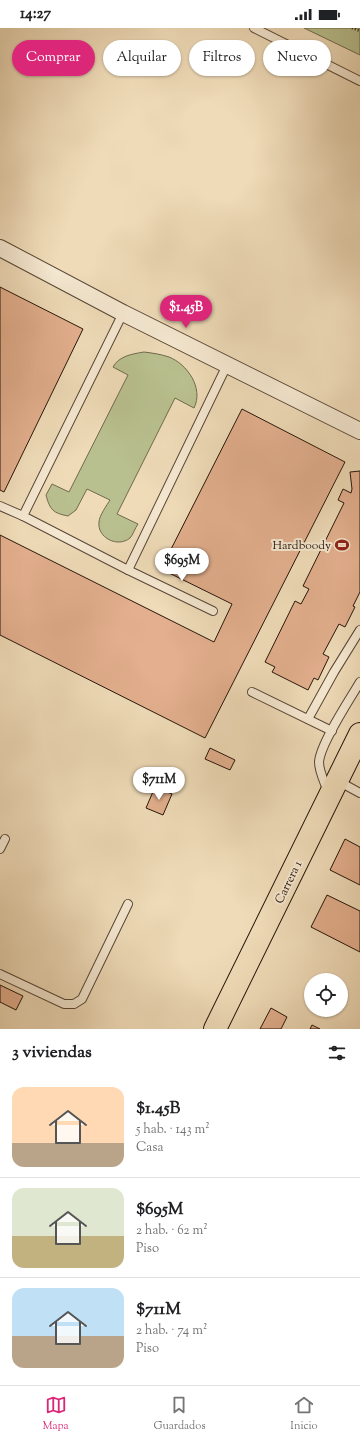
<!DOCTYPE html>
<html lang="es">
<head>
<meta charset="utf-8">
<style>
	:root { --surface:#fff; --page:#f2f2f2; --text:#202124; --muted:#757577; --line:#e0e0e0; --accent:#db2777 }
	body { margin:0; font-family:"Sorts Mill Goudy",serif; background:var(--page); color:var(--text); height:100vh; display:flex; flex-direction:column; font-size:15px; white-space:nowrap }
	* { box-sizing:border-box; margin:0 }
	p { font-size:13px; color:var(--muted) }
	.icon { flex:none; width:22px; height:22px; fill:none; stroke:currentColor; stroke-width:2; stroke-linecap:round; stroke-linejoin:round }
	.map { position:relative; height:1001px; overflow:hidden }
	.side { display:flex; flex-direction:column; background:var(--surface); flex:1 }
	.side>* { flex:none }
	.banner { position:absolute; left:12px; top:12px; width:336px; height:36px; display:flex; gap:8px }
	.fabs { position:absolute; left:304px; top:945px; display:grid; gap:8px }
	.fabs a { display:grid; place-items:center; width:44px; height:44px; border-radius:50%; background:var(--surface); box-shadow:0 1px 3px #0004; font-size:20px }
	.price { position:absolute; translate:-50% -34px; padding:0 9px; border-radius:14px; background:#fff; color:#222; font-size:13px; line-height:26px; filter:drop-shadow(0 1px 2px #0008) }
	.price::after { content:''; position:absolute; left:50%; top:24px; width:12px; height:9px; margin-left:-6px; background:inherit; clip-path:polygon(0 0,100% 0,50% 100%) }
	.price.current { background:var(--accent); color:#fff }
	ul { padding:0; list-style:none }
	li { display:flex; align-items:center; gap:12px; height:100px; padding:0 12px }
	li+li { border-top:1px solid var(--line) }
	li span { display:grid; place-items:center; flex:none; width:112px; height:80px; border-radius:12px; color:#555 }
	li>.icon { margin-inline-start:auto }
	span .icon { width:48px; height:48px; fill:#fffc; stroke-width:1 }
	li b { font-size:17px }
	h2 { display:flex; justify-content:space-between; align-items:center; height:48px; padding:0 12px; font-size:17px }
	.chip { padding:0 14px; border-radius:18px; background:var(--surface); box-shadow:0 1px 3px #0004; font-size:14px; line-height:36px }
	.chip.current { background:var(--accent); color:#fff }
	.status { display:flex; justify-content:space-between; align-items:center; height:28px; padding:0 20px; background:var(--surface); direction:ltr }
	.status svg { height:11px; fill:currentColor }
	.dock { display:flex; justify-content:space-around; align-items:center; height:56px; border-top:1px solid var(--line); background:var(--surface); font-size:11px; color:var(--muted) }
	.dock a { display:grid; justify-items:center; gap:2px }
	.dock .current { color:var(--accent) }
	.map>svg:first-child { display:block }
	.green { fill:#b9c08f; stroke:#706a4c }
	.building { fill:#e3af8e; stroke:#26150a }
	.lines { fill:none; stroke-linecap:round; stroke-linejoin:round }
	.lane-casing { stroke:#584636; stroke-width:10 }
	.street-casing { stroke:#584636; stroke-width:18 }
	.primary-casing { stroke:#26150a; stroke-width:24 }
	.path { stroke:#26150a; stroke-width:2.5; stroke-dasharray:1 2; stroke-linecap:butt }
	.lane { stroke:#f5e8d1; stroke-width:8 }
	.street { stroke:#f5e8d1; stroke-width:16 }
	.primary { stroke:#efdbb8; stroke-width:22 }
	.labels { text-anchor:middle; stroke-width:4; stroke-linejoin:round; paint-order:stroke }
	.poi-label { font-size:12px; fill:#26150a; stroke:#f5e8d1; text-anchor:end }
	.street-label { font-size:12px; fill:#26150a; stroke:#f5e8d1 }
</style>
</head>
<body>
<div class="status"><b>14:27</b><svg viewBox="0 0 49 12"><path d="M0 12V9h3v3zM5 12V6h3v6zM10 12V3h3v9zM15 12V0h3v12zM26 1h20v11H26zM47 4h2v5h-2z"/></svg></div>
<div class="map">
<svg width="360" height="1001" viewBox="0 0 360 1001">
	<rect width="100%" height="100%" fill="#efdbb8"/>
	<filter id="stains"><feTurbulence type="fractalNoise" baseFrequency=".005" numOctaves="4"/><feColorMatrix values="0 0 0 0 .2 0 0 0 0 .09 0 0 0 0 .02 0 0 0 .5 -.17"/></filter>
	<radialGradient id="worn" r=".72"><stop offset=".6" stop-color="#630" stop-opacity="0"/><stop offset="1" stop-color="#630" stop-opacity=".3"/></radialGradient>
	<g class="green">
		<polygon points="304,0 360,0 360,27"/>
		<path d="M 144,324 C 152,325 160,326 169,329 C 187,336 204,360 194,380 L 175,370 L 117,486 L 138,496 C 135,500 133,507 130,510 C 118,520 97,510 99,494 C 99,488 107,477 110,472 L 87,461 L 76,482 L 68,488 C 53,485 50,482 46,467 L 52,456 L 69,464 L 128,347 L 113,339 C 119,328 132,326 144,324 Z"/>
	</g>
	<g class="building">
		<polygon points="0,259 83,301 4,464 0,462"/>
		<polygon points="242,381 345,434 205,710 0,607 0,507 214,614 232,576 161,541"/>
		<polygon points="360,443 360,564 353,578 355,579 345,599 339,596 323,626 329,629 318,652 314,650 308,662 272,644 275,639 265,634 295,573 301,576 309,561 303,558 344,475 338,472 343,461 351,465 352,461 350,444"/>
		<polygon points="210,720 235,732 230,742 205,731"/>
		<polygon points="155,759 172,766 163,787 146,780"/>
		<polygon points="345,811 360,819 360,857 330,842"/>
		<polygon points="327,867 360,883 360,924 311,899"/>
		<polygon points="0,957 23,968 16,982 0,974"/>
		<polygon points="271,980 287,989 281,1001 260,1001"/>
		<polygon points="312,997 320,1001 310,1001"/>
	</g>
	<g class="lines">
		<defs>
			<g id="lane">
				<polyline points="254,0 360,53"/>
				<polyline points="123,285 23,488 128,542 227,337"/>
				<polyline points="0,478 23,488"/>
				<polyline points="128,542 213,583"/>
				<polyline points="252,664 332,703"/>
				<polyline points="308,691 334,644 360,602"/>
				<polyline points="338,753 360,765"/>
				<path d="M 328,764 C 325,755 319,744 319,734 C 320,716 350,671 360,654"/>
				<polyline points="0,821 5,811"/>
				<polyline points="0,946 64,976 74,976 82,971 128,876"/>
			</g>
			<polyline id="street" points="0,220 123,285 360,403"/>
			<polyline id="primary" points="215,1001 360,706"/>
		</defs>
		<use href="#lane" class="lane-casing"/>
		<use href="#street" class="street-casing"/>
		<use href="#primary" class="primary-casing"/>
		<polyline class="path" points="352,0 360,3"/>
		<use href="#lane" class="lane"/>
		<use href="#street" class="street"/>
		<use href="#primary" class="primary"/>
	</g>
	<defs>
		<symbol id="stadium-bare" viewBox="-9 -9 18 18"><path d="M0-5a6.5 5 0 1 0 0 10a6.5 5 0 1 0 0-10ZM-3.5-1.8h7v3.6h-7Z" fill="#8f2418" stroke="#f5e8d1" stroke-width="2.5" paint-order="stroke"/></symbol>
	</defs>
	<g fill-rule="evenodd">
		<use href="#stadium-bare" x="332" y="507" width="20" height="20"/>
	</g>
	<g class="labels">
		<g class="poi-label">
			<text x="331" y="521">Hardboody</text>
		</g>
		<g class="street-label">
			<text transform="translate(288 854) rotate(-64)" y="4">Carrera 1</text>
		</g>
	</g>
	<rect width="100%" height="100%" filter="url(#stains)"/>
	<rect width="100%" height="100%" fill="url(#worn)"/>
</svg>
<div class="fabs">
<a><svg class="icon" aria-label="locate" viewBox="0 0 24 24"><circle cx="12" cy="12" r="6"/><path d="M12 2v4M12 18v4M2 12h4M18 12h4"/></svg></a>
</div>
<b class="price current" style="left:186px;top:301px">$1.45B</b>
<b class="price" style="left:182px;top:554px">$695M</b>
<b class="price" style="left:159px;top:773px">$711M</b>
<div class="banner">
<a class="chip current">Comprar</a>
<a class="chip">Alquilar</a>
<a class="chip">Filtros</a>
<a class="chip">Nuevo</a>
</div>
</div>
<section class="side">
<h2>3 viviendas<svg class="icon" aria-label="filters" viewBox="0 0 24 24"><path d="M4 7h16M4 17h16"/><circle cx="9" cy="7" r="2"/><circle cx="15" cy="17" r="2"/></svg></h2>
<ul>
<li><span style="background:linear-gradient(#ffd9b3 70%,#b9a48a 0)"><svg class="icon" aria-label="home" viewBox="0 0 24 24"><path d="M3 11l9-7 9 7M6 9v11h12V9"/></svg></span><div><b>$1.45B</b><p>5 hab. · 143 m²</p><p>Casa</p></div></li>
<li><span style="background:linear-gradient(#dfe7d0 60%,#c2b280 0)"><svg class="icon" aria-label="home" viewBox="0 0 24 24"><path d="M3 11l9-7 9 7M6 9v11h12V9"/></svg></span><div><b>$695M</b><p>2 hab. · 62 m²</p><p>Piso</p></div></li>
<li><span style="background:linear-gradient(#bfe0f5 60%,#b9a48a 0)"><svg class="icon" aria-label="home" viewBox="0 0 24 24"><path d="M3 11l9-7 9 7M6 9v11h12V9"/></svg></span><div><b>$711M</b><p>2 hab. · 74 m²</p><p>Piso</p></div></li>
</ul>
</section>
<nav class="dock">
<a class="current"><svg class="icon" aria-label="map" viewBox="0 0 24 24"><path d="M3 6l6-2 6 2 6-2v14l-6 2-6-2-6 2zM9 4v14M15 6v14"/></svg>Mapa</a>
<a><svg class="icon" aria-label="saved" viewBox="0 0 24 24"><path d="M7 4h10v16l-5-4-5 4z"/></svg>Guardados</a>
<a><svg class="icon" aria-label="home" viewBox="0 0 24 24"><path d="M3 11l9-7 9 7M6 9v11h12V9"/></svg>Inicio</a>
</nav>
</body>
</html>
